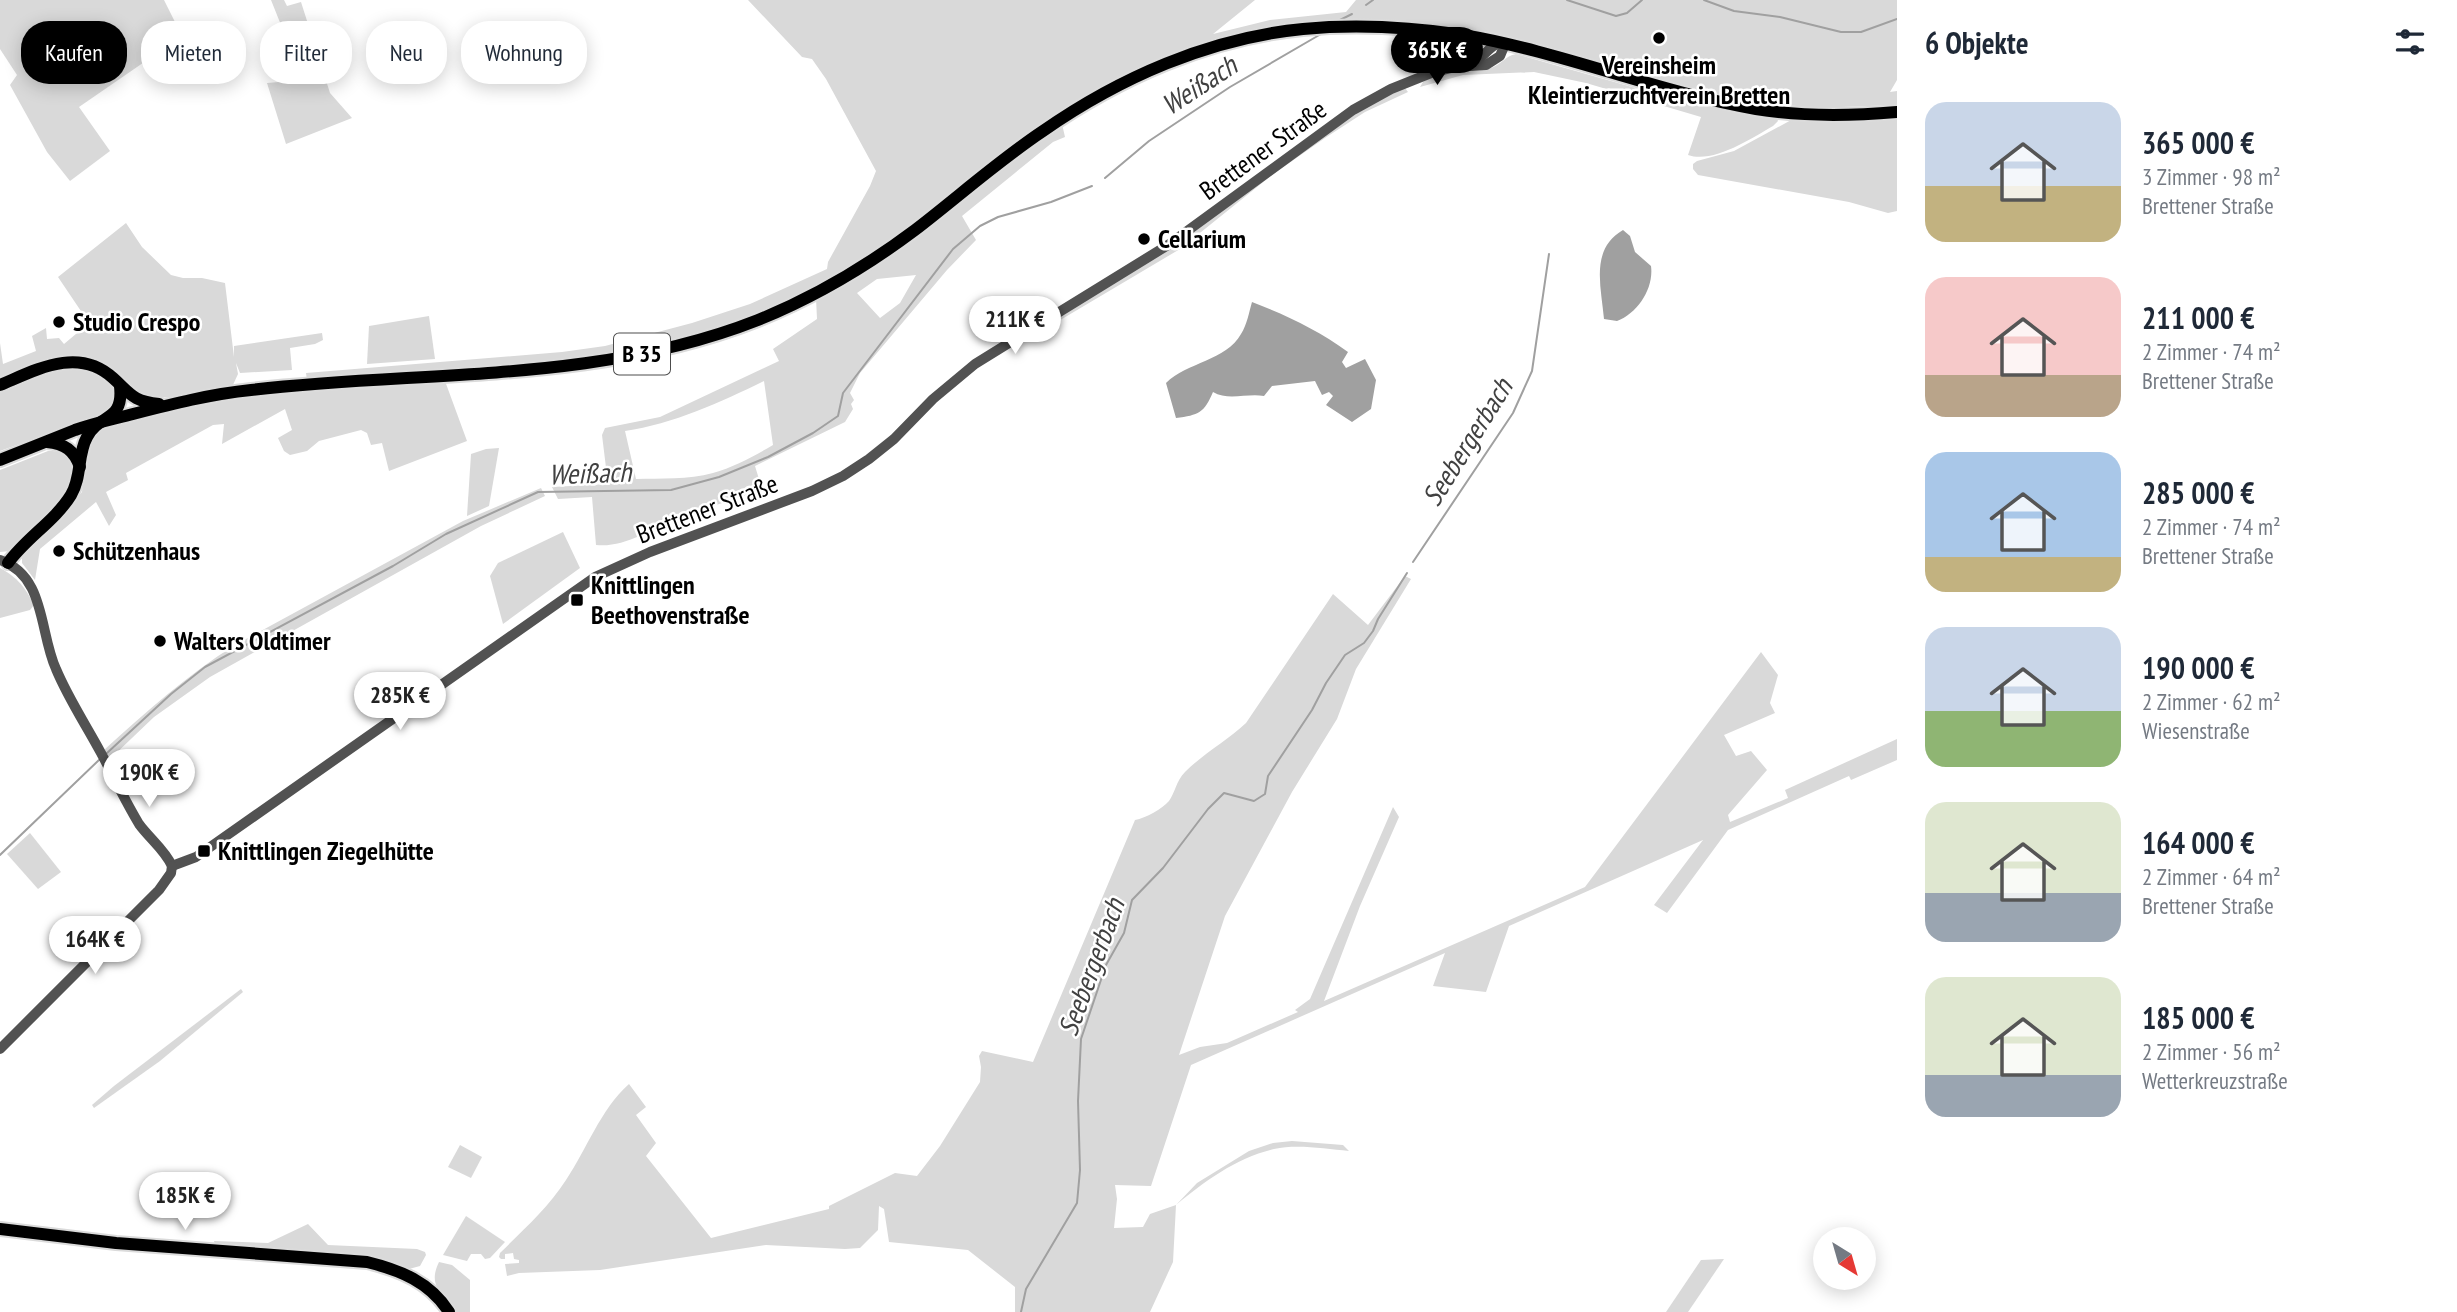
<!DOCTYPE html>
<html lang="de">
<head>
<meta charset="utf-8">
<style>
	:root { --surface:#fff; --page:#f2f2f3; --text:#1f2937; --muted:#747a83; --accent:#000 }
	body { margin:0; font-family:"PT Sans Narrow",sans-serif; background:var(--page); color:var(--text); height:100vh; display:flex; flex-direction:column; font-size:26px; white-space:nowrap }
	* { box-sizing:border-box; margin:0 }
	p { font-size:23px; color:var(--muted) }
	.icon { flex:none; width:38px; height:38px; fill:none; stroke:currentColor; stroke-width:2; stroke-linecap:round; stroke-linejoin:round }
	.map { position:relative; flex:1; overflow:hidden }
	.drawer { display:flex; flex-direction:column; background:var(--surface); width:560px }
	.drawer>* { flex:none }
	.hud { position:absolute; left:21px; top:21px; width:665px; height:63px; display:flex; gap:14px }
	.needle { width:46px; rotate:143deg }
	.fabs { position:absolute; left:1813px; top:1227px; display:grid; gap:14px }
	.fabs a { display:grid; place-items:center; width:63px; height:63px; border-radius:50%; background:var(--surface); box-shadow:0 4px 18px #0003; font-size:35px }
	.price { position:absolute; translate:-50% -60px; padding:0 16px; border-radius:24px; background:#fff; color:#222; font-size:23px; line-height:46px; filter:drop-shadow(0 2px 4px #0008) }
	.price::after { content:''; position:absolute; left:50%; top:42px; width:21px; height:16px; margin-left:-10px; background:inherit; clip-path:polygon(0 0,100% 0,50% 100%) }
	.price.current { background:var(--accent); color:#fff }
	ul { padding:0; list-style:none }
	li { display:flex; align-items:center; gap:21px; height:175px; padding:0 28px }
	li span { display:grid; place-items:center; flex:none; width:196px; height:140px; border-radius:21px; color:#555 }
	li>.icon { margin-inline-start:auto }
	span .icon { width:84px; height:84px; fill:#fffc; stroke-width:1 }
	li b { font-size:30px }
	h2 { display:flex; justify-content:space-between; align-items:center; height:84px; padding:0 28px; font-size:30px }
	.tag { padding:0 24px; border-radius:28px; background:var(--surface); box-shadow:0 4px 18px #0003; font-size:24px; line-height:63px }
	.tag.current { background:var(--accent); color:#fff }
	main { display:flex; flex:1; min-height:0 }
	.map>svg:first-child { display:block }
	.green { fill:#d9d9d9; fill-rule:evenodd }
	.water { fill:#a0a0a0 }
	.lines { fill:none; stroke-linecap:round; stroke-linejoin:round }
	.stream { stroke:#a0a0a0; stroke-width:2 }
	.major-casing { stroke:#dbdbdb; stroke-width:16 }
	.minor { stroke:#525252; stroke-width:10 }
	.major { stroke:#000; stroke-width:12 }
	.poi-dot { fill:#000; stroke:#fff; stroke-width:2.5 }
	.labels { text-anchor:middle; stroke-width:5; stroke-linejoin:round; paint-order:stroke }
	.shield { fill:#fff; stroke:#4c4c4c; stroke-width:2 }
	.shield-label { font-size:24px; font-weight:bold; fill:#000 }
	.poi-label { font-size:26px; font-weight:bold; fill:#000; stroke:#fff; text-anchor:start }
	.street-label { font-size:26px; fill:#000; stroke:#fff }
	.water-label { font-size:28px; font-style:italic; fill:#414141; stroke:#fff }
</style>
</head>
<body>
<main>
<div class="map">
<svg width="1897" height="1312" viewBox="0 0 1897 1312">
	<rect width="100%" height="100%" fill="#fff"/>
	<g class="green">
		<polygon points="0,0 164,0 182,36 79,107 110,151 70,181 47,152 10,85 17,75 0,49"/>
		<polygon points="271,0 284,0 287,6 301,2 330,93 352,118 286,144 267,83 303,80"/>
		<path d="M 748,0 L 1255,0 L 1213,34 L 1270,20 L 1346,12 L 1356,0 L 1897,0 L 1897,80 L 1890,92 L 1897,91 L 1897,105 L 1814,108 L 1743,100 L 1396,22 L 1367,20 L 1306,24 L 1135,77 L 1062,124 L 1065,137 L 1053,142 L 962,216 L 976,240 L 947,270 L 860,373 L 850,393 L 854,400 L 851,404 L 853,409 L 845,422 L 755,466 L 762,489 C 733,500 703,509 674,520 C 649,530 624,548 596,545 L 592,497 L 558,499 L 552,487 L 608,484 L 602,435 L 605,428 L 660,417 L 779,361 L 773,349 L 817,319 L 816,298 L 911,226 L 859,263 L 787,303 L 714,331 L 587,360 L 307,380 L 306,373 L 562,352 L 605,346 L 692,323 L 750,304 L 827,269 L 828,262 L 870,186 L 876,171 L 826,79 L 812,59 L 802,57 ZM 916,275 L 900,303 L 880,318 L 857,293 L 877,279 ZM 764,381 L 773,445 C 754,456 734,467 713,473 C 688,480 661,478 636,479 L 625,431 C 673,424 721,402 764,381 Z"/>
		<path d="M 1516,54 L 1639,89 L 1776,116 L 1778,121 L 1773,126 C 1752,138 1713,164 1688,155 L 1701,117 L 1586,83 L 1534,72 L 1463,75 L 1420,87 L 1423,82 C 1442,67 1469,75 1491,68 C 1501,65 1505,56 1516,54 Z"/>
		<polygon points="1405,88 1408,92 1365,112 1325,138 1272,175 1180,249 1013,348 1010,347 1158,256 1353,116 1389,93"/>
		<polygon points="1897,117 1897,211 1888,213 1849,202 1698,175 1693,169 1693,164 1697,161 1734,151 1793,119"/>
		<polygon points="126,223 142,247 171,275 183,278 202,278 225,283 234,357 234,346 322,333 323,340 315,344 290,348 292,370 240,373 236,363 238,374 232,387 185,397 144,398 76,357 55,358 0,379 0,343 3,364 36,351 32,336 46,328 47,339 59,338 64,344 89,323 58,277"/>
		<polygon points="429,316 435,359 367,364 369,326"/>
		<polygon points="64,365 97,371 114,386 115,404 99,419 61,429 0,451 0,389"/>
		<polygon points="445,381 467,441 389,471 382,443 371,445 367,433 361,430 319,441 307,451 290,455 284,451 278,438 292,430 285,409 222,444 224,424 213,425 126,473 128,480 106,492 116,515 109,526 96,502 40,549 35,580 22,563 22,554 82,492 87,442 98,430 107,426 171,410 249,396 341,387"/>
		<polygon points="499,448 489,506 467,516 471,454 486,449"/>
		<path d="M 48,451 C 58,451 67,452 72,461 C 88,487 27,535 10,551 L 0,552 L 0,470 Z"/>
		<path d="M 541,488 L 545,496 L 481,526 L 210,677 L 154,717 L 110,759 L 104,750 C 146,712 187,675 235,645 L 463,521 Z"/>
		<polygon points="563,532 580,568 503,624 490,576 498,563"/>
		<path d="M 0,568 C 18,578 25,587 34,605 L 30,610 L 0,618 Z"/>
		<path d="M 1405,576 L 1411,579 L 1356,669 L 1337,719 L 1292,792 L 1225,916 L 1179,1055 L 1200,1047 L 1227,1043 L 1298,1012 L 1295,1010 L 1310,999 L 1393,807 L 1399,817 L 1360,906 L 1324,1001 L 1585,887 L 1761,652 L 1778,675 L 1770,703 L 1775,713 L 1724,735 L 1736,756 L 1751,751 L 1767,770 L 1728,815 L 1730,822 L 1788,798 L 1785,790 L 1897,739 L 1897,760 L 1851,780 L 1849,776 L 1728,830 L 1667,913 L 1654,905 L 1703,840 L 1509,926 L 1486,992 L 1433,986 L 1445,953 L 1191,1065 L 1151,1186 L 1115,1185 L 1117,1199 L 1114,1228 L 1143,1227 L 1150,1214 L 1176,1205 L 1197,1183 L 1249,1151 L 1273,1143 L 1292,1141 L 1343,1145 L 1349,1151 C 1325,1149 1298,1144 1274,1149 C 1236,1158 1205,1181 1176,1205 L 1173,1262 L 1150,1312 L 1015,1312 L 1015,1287 L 968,1250 L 889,1242 L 884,1209 L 879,1206 L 878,1230 L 860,1248 L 845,1249 L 766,1245 L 600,1270 L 519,1273 L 507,1276 L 505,1264 L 519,1263 L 519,1260 L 514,1259 L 513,1253 L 505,1254 L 505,1259 L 501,1259 L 499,1257 L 500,1253 C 523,1230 548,1208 566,1180 C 587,1149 600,1110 629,1084 L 646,1107 L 636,1115 L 656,1143 L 646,1156 L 711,1238 L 829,1209 L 829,1206 L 895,1173 L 917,1176 L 940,1146 L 980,1082 L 981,1067 L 979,1056 L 982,1051 L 1033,1062 L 1135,820 C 1146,818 1162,809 1169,801 C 1175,793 1176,781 1185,772 C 1204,753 1227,741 1246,723 L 1333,594 L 1368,625 Z"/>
		<polygon points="30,833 61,872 38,889 7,854"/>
		<polygon points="241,989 243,992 160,1061 94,1108 92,1105 114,1086"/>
		<polygon points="460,1145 482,1157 471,1178 448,1167"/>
		<polygon points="466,1216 505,1242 490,1258 485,1259 481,1254 471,1254 467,1261 443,1255"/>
		<polygon points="308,1224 328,1245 417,1249 425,1252 426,1255 420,1266 409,1269 380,1259 216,1247 214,1241 268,1243"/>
		<polygon points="1724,1259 1688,1312 1666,1312 1701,1260"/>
		<path d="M 439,1262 L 452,1265 L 470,1280 L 470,1312 L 455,1312 C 443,1292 427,1287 439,1262 Z"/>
	</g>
	<g class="water">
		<path d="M 1623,230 L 1630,236 L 1635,252 L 1651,266 C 1654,288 1638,313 1617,321 L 1604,319 C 1601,286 1590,249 1623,230 Z"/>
		<path d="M 1252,302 C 1286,315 1318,330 1348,352 L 1342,362 L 1346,368 L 1365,359 L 1376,380 L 1371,409 L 1352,422 L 1326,405 L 1333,396 L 1329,392 L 1322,395 L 1315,381 L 1272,386 L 1264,396 C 1247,393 1228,401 1213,392 C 1204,413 1199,415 1176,418 L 1166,383 C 1187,362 1226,361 1241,334 C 1247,325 1249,312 1252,302 Z"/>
	</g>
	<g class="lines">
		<g class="stream">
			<polyline points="1567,0 1616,16 1627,13 1642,0"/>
			<polyline points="1704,0 1734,11 1780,17 1841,32 1861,32 1897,19"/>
			<polyline points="1366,5 1373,0"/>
			<polyline points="1340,20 1352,14"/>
			<polyline points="1105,178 1149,141 1230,87 1321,34"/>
			<polyline points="1413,562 1513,413 1532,371 1549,254"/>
			<polyline points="107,753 171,694 205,667 393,566 446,534 538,492 671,490 719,477 768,457 813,433 838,416 843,393 953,249 980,226 998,217 1051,202 1092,186"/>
			<polyline points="0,855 100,759"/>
			<polyline points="1021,1312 1026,1289 1077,1203 1080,1170 1078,1101 1081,1039 1106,965 1124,933 1132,900 1163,868 1208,809 1224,793 1254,801 1265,794 1268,776 1312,710 1326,683 1345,655 1364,643 1373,631 1378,619 1407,573"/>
		</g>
		<defs>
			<g id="major">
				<path d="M 0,385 C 36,370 78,346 113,378 C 131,394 132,401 159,404"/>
				<path d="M 47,442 C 65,444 74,450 80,467"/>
				<path d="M 0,460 C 25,450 50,440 75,430 C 94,423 114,419 133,414 C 172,404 211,394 251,390 C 422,370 596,384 758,320 C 815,297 867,266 915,230 C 958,197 998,161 1043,131 C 1119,78 1209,38 1303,29 C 1356,24 1410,27 1463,35 C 1563,52 1657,92 1756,109 C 1803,117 1850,116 1897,112"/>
				<path d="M 8,563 C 26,538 55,521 71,495 C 82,477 77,455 87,437 C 99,413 124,423 120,386"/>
				<path d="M 0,1229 L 116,1243 L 367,1262 C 400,1270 430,1282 449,1312"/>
			</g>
		</defs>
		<use href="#major" class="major-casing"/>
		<g class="minor">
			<path d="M 1473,64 C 1483,58 1488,47 1499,43"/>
			<path d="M 1457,66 C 1470,58 1467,44 1457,34"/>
			<path d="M 0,560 C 46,576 39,632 56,669 C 68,698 86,725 101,753 C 114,777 125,801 139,824 C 149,838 165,850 172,866"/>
			<polyline points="172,866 196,857 595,577 650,552 812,491 843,476 869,459 894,439 933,399 975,364 1168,245 1353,110 1391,89 1431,73 1455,67 1486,65 1500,56 1505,44"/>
			<polyline points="0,1049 159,890 171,873 172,866"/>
		</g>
		<use href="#major" class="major"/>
	</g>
	<g class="poi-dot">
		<circle cx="1659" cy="38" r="7"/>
		<circle cx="1144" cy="239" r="7"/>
		<circle cx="59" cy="322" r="7"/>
		<circle cx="59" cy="551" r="7"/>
		<rect x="570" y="593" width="14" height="14" rx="3.5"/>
		<circle cx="160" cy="641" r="7"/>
		<rect x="197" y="844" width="14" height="14" rx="3.5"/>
	</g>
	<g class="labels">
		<rect class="shield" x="614" y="333.5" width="56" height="41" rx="5"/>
		<g class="shield-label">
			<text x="642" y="362">B 35</text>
		</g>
		<g class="poi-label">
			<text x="1659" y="74" text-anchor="middle">Vereinsheim<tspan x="1659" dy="30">Kleintierzuchtverein Bretten</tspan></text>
			<text x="1158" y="248">Cellarium</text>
			<text x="73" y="331">Studio Crespo</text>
			<text x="73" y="560">Schützenhaus</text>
			<text x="591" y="594">Knittlingen<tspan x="591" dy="30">Beethovenstraße</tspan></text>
			<text x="174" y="650">Walters Oldtimer</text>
			<text x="218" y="860">Knittlingen Ziegelhütte</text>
		</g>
		<g class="street-label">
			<text transform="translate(1263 150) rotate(-36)" y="9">Brettener Straße</text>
			<text transform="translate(707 509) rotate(-21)" y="9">Brettener Straße</text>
		</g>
		<g class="water-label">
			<text transform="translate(1199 85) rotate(-33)" y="10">Weißach</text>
			<text transform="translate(1467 442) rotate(-58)" y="10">Seebergerbach</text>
			<text transform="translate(590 473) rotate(-2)" y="10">Weißach</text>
			<text transform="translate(1091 967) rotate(-70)" y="10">Seebergerbach</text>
		</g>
	</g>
</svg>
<div class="fabs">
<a><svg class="needle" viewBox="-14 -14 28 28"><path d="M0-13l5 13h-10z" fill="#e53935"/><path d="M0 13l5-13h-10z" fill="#747a83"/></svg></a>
</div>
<b class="price current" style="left:1437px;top:87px">365K €</b>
<b class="price" style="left:1015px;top:356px">211K €</b>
<b class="price" style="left:400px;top:732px">285K €</b>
<b class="price" style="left:149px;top:809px">190K €</b>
<b class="price" style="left:95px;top:976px">164K €</b>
<b class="price" style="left:185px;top:1232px">185K €</b>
<div class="hud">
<a class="tag current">Kaufen</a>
<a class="tag">Mieten</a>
<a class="tag">Filter</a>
<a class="tag">Neu</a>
<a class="tag">Wohnung</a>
</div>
</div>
<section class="drawer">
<h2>6 Objekte<svg class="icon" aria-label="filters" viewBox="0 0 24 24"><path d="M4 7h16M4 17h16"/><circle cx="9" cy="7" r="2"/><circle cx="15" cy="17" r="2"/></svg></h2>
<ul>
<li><span style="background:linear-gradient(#c9d6e8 60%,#c2b280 0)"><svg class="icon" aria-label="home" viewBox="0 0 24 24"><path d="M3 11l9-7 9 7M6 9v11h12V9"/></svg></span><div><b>365 000 €</b><p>3 Zimmer · 98 m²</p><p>Brettener Straße</p></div></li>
<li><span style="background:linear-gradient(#f6c9c9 70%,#b9a48a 0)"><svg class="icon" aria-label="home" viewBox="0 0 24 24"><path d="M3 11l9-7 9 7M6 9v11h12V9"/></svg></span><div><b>211 000 €</b><p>2 Zimmer · 74 m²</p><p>Brettener Straße</p></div></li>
<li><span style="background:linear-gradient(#a9c7e8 75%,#c2b280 0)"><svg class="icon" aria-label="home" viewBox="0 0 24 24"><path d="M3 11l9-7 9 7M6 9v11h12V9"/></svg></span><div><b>285 000 €</b><p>2 Zimmer · 74 m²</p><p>Brettener Straße</p></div></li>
<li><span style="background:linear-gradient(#c9d6e8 60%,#8fb573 0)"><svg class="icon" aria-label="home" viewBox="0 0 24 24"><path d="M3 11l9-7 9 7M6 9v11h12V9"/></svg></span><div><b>190 000 €</b><p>2 Zimmer · 62 m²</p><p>Wiesenstraße</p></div></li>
<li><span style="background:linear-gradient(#dfe7d0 65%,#9aa5b1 0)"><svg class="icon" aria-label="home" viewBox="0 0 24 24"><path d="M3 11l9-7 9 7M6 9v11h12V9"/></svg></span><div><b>164 000 €</b><p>2 Zimmer · 64 m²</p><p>Brettener Straße</p></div></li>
<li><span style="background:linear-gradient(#dfe7d0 70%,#9aa5b1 0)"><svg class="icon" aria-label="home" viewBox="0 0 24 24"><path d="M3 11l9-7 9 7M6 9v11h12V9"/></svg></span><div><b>185 000 €</b><p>2 Zimmer · 56 m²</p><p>Wetterkreuzstraße</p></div></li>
</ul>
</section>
</main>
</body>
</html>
